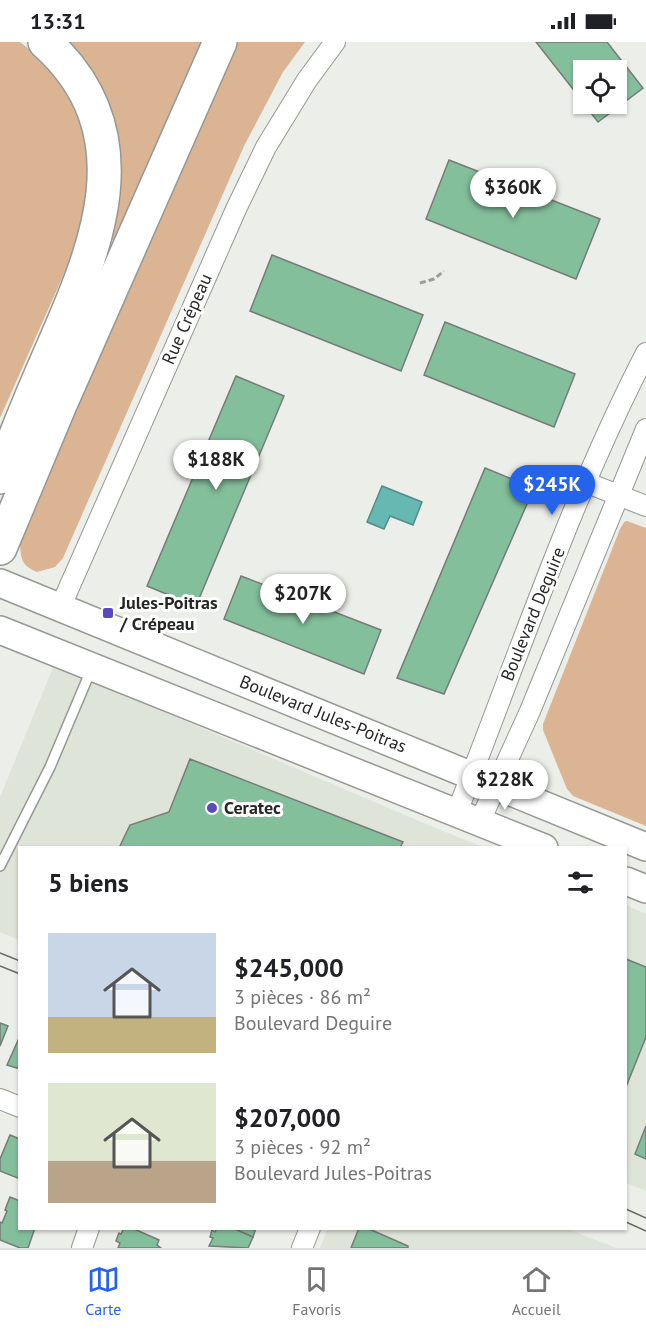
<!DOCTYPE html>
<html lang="fr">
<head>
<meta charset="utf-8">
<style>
	:root { --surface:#fff; --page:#f2f2f2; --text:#202124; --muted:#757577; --line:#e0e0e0; --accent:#2563eb }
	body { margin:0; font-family:"PT Sans",sans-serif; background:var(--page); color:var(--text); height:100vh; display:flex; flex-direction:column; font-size:22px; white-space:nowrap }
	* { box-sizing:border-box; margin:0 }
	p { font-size:20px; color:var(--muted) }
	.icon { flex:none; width:33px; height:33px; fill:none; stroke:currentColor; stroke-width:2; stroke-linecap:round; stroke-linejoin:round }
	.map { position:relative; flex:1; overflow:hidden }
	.side { position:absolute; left:18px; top:804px; width:609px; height:384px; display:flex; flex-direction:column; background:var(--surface); border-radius:0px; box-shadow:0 2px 4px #0004 }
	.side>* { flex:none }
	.controls { position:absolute; left:573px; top:18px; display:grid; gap:12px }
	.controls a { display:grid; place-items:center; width:54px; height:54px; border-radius:0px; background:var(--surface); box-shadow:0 2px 4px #0004; font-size:30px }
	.price { position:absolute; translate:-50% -51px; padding:0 14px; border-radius:21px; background:#fff; color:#222; font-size:20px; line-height:39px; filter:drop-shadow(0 2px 3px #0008) }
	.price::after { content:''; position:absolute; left:50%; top:36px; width:18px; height:14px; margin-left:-9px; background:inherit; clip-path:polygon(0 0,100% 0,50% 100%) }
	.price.selected { background:var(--accent); color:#fff }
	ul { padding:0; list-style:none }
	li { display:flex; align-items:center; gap:18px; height:150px; padding:0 30px }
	li span { display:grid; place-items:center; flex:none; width:168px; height:120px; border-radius:0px; color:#555 }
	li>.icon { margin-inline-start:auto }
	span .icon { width:72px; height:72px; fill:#fffc; stroke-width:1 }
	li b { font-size:26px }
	h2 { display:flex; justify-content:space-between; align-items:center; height:72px; padding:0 30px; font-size:26px }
	.status { display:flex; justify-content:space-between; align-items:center; height:42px; padding:0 30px; background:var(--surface); direction:ltr }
	.status svg { height:16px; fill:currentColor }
	.dock { display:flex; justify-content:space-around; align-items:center; height:84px; border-top:2px solid var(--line); background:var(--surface); font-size:16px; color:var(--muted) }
	.dock a { display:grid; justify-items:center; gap:3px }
	.dock .selected { color:var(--accent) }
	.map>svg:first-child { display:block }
	.built { fill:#dfe4d8 }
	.green { fill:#dbb494 }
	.water { fill:#66b8b2; stroke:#538c88; stroke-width:1.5 }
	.building { fill:#84bf9b; stroke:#767b78; stroke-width:1.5 }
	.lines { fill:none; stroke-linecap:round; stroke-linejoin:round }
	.lane-casing { stroke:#969893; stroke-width:12 }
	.street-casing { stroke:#969893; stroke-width:22 }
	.secondary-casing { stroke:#969893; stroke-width:30 }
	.highway-casing { stroke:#969893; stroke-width:36 }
	.path { stroke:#9b9d99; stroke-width:3; stroke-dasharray:6 3; stroke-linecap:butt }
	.lane { stroke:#fff; stroke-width:9 }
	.street { stroke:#fff; stroke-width:20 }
	.secondary { stroke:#fff; stroke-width:27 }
	.highway { stroke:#fff; stroke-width:33 }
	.tram { stroke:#696a67; stroke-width:1.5 }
	.poi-dot { fill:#5b47bf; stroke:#fff; stroke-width:2 }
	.labels { text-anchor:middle; stroke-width:6; stroke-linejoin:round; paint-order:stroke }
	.street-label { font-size:18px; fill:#262725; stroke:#fff }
	.poi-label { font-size:18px; font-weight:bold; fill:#262725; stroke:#fff; text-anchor:start }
</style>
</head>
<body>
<div class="status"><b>13:31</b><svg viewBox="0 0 49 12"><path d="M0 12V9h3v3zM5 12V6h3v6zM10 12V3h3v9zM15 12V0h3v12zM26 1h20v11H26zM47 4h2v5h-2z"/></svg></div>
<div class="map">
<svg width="646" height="1206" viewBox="0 0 646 1206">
	<rect width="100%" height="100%" fill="#eceee9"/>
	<g class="built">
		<polygon points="54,623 433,785 483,805 20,806 19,898 0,890 0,755"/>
		<polygon points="626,863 646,872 646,1149 626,1141"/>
		<polygon points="328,1186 568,1187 616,1206 320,1206"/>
	</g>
	<g class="green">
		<polygon points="0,0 20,0 49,23 70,56 84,86 87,116 88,152 78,200 0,376"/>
		<polygon points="66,0 209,0 118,200 108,196"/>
		<path d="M 233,0 L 305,0 L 283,30 L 244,104 L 63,516 L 55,525 L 37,530 C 21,523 21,517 20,501 L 178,126 Z"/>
		<polygon points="627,479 646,486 646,784 573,754 567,747 543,688 543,682 620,487 624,480"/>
	</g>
	<polygon class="water" points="382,444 422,460 413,483 390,474 384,487 367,480"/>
	<g class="building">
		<polygon points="536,0 607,0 643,46 598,80 584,62 616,62 616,28 584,28 584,61"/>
		<polygon points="449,118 600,177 576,237 426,177"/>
		<polygon points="272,213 423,273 401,329 250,269"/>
		<polygon points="445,280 575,332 554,385 424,333"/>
		<polygon points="236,334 284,354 196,564 147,544"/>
		<polygon points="485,426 534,446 444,652 397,636"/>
		<polygon points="241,534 381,588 364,632 224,577"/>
		<polygon points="190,717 403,800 400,806 119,806 130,783 169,770"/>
		<polygon points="626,917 646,925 646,995 626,1045"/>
		<polygon points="0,981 8,984 0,1004"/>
		<polygon points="20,994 20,1027 7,1023"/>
		<polygon points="646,1084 646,1117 635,1112"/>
		<polygon points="10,1093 20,1097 20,1137 0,1129 0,1117"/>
		<polygon points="10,1155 20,1159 20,1186 35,1186 28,1206 20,1206 0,1198 0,1180 2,1181 7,1169 5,1168"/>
		<polygon points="124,1186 132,1186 159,1198 157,1203 161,1206 118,1206 120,1201 116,1199 119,1191 121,1192"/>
		<polygon points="217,1186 233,1186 253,1195 248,1206 209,1204 213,1196 210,1195 212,1188 215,1190"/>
		<polygon points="233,1186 256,1186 253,1195"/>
		<polygon points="359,1186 367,1186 408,1204 408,1206 351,1206"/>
	</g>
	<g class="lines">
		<defs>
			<polyline id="lane" points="0,824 50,725 91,628"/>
			<g id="street">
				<polyline points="585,440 646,464"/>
				<polyline points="60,566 237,165 266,105 307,38 335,0"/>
				<path d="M 457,770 C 518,616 570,458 646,311"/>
				<polyline points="480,779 530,669 646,387"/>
				<polyline points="0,1057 20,1065"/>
				<polyline points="82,1206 89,1186"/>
				<polyline points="302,1206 310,1186"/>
			</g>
			<g id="secondary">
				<polyline points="0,541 646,805"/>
				<polyline points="0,588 544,806"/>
				<polyline points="626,839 646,847"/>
			</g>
			<g id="highway">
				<path d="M 0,435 C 15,394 32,353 50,312 C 96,207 147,92 45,0"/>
				<polyline points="0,506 59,365 220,0"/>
			</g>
		</defs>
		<use href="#lane" class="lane-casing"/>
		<use href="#street" class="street-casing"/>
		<use href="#secondary" class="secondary-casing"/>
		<use href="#highway" class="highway-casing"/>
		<polyline class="path" points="420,241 434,237 444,229"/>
		<use href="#lane" class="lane"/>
		<use href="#street" class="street"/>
		<use href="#secondary" class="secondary"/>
		<use href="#highway" class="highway"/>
		<g class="tram">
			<polyline points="0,911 20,919"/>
			<polyline points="0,924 20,932"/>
			<polyline points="626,1167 646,1176"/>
			<polyline points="626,1180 646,1189"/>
		</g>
	</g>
	<g class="poi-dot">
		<rect x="102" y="565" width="12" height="12" rx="3"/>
		<circle cx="212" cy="766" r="6"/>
	</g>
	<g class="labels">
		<g class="street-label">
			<text transform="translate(187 277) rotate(-66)" y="6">Rue Crépeau</text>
			<text transform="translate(533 572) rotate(-68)" y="6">Boulevard Deguire</text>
			<text transform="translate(323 672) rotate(22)" y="6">Boulevard Jules-Poitras</text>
		</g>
		<g class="poi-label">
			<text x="120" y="567">Jules-Poitras<tspan x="120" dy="21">/ Crépeau</tspan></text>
			<text x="224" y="772">Ceratec</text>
		</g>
	</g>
</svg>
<div class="controls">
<a><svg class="icon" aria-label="locate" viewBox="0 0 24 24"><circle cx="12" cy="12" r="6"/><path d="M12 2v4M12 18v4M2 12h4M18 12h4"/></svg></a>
</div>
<b class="price" style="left:513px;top:177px">$360K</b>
<b class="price" style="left:216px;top:449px">$188K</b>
<b class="price selected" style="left:552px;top:474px">$245K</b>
<b class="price" style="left:303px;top:583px">$207K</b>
<b class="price" style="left:505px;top:769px">$228K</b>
<section class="side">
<h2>5 biens<svg class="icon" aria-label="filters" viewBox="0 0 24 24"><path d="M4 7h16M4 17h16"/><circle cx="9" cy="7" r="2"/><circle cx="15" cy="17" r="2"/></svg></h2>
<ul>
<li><span style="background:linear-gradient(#c9d6e8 70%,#c2b280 0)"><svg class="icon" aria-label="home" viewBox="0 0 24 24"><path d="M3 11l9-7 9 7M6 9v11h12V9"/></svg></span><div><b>$245,000</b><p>3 pièces · 86 m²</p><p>Boulevard Deguire</p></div></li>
<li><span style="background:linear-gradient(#dfe7d0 65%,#b9a48a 0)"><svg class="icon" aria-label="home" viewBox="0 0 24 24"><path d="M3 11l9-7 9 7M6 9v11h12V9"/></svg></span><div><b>$207,000</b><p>3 pièces · 92 m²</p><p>Boulevard Jules-Poitras</p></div></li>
</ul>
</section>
</div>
<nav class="dock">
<a class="selected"><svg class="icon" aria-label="map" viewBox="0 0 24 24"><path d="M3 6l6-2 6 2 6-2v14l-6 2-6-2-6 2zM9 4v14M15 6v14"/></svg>Carte</a>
<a><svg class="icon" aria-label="saved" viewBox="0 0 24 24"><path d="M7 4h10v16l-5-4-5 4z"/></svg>Favoris</a>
<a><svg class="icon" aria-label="home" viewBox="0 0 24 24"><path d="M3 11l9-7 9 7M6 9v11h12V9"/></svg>Accueil</a>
</nav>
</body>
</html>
